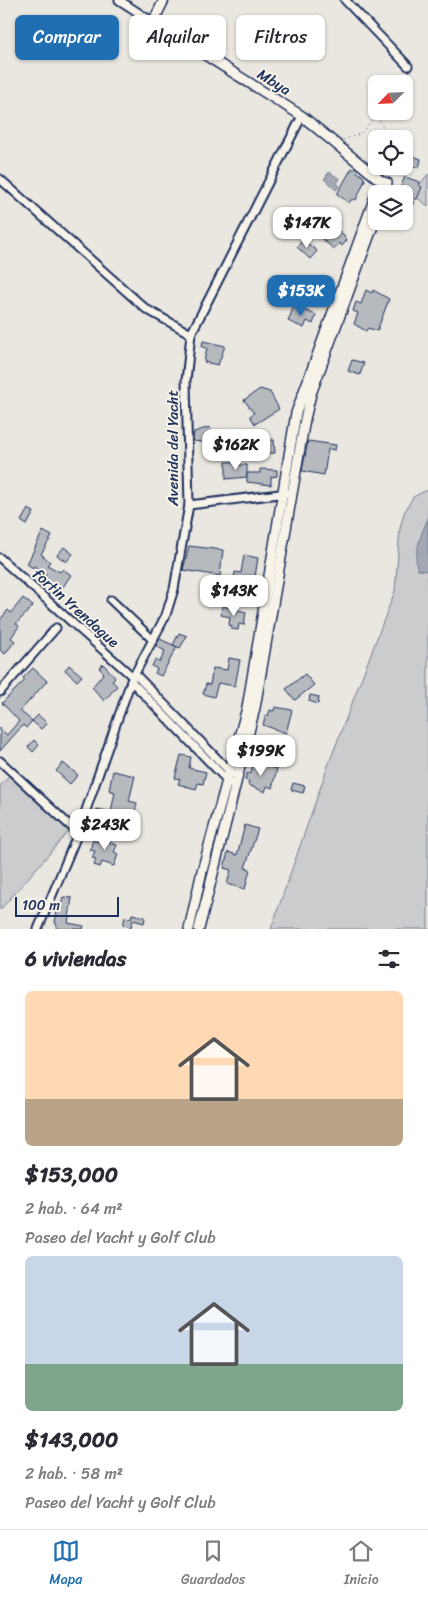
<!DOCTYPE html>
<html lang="es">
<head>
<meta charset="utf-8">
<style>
	:root { --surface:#fff; --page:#f7f7f7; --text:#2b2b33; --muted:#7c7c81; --line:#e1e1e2; --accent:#1f6fb2 }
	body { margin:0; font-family:Sriracha,sans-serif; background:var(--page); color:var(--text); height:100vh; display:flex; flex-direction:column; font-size:19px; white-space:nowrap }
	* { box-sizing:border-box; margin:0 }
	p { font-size:16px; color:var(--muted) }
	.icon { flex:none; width:28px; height:28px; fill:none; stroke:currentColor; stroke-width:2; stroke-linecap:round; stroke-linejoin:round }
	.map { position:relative; height:929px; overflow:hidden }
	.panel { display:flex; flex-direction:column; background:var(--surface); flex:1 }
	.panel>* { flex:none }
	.top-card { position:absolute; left:15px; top:15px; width:399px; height:45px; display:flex; gap:10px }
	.needle { width:32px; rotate:246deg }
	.tools { position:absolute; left:368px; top:75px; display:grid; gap:10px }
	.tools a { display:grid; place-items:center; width:45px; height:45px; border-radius:8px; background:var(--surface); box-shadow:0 1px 4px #0004; font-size:25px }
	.scale { position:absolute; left:15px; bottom:12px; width:104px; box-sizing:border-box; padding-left:5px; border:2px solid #1b2f5e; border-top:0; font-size:14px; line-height:18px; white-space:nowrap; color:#1b2f5e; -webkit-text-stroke:4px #f7f3e8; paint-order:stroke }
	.price { position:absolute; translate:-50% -42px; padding:0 11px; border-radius:10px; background:#fff; color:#222; font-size:16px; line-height:32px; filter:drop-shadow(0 1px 2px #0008) }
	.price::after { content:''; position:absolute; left:50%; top:30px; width:15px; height:11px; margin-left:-8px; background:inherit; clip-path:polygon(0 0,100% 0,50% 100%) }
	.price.selected { background:var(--accent); color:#fff }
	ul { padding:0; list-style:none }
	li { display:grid; align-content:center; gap:10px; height:265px; padding:0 25px }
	li span { display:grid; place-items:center; height:155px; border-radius:8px; color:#555 }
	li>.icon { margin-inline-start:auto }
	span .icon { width:90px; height:90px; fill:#fffc; stroke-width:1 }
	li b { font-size:21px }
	h2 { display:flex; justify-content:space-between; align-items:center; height:60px; padding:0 25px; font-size:21px }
	.pill { padding:0 18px; border-radius:8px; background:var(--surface); box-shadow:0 1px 4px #0004; font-size:18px; line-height:45px }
	.pill.selected { background:var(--accent); color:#fff }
	.tab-bar { display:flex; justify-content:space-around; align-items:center; height:70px; border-top:1px solid var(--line); background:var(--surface); font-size:14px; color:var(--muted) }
	.tab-bar a { display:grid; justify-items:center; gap:2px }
	.tab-bar .selected { color:var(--accent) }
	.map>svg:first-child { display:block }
	.green { fill:#cbcccd; stroke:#737e96 }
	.water { fill:#a3a8b4; stroke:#6d7892 }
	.building { fill:#b6babf; stroke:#1b2f5e }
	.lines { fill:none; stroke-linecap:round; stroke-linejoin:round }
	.minor-casing { stroke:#1b2f5e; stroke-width:11 }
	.major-casing { stroke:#1b2f5e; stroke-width:12 }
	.path { stroke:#1b2f5e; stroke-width:1; stroke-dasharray:1 4; stroke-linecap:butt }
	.minor { stroke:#f7f3e8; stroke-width:7 }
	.major { stroke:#f7f3e8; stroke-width:9 }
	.labels { text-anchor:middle; stroke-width:4; stroke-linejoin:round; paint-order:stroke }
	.street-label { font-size:15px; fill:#1b2f5e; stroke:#f7f3e8 }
</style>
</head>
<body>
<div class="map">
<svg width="428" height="929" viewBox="0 0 428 929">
	<rect width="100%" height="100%" fill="#eae7e0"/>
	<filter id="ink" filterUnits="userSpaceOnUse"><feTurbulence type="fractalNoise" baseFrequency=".02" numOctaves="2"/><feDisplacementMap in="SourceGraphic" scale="10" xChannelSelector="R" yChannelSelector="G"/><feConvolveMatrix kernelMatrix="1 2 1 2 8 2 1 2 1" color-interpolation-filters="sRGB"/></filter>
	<g filter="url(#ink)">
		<g class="green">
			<polygon points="428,174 428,206 412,194"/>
			<polygon points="425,491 428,491 428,929 271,929 329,763 395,591 400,528 404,513 413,497"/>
			<polygon points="9,776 70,830 0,910 0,786"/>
			<polygon points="229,788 194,929 192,929 195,914"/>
		</g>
		<g class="water">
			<polygon points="329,172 340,179 337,183 340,186 336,190 324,179"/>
			<path d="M 428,519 L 428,571 L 418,570 C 412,559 422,530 428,519 Z"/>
		</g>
		<g class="building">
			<polygon points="410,155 421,159 419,168 407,164"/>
			<polygon points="352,168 363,176 365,180 356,200 352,199 349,203 337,194"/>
			<polygon points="405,177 420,182 419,186 422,187 417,199 415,199 413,205 404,202 404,194 397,194"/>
			<polygon points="320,215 345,236 344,237 347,240 342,246 339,243 334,249 311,230 308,233 302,229 307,223 311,226"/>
			<polygon points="303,240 317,251 310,259 297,247"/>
			<polygon points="366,290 372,293 373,290 389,299 377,331 368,328 366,331 354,324 358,313 353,311 356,302 361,304"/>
			<polygon points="278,296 286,300 283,305 276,302"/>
			<polygon points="294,306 316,315 313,324 307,321 304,328 288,321"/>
			<polygon points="203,341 225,346 218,365 204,362 207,348 202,347"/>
			<polygon points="352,360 364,363 360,375 348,371"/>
			<polygon points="260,389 270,392 279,409 255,424 250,416 254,413 244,400"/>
			<polygon points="210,427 213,436 202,442 193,441 194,432"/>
			<polygon points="261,440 274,440 275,453 262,453"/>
			<polygon points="308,441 336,445 335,450 328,449 324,475 302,471"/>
			<polygon points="226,462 235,462 235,465 247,465 247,477 226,479"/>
			<polygon points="260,469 277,470 277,476 271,477 271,485 247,482 247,473 260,473"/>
			<polygon points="28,509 34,512 27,525 21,521"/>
			<polygon points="43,531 52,536 41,554 50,562 47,565 60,572 63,569 71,575 56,597 48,592 51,588 41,583 46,575 34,566 33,568 27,564"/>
			<polygon points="189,546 223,550 220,576 183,570"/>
			<polygon points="64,547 73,554 66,562 57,555"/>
			<polygon points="244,555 258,558 254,583 234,579 235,572 241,573"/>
			<polygon points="23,598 33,606 16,624 19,626 11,638 15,641 5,654 0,650 0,620 8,610 11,613"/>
			<polygon points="222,606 246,612 244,625 239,624 238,630 231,629 232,626 229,625 230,617 221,615"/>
			<polygon points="179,633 187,636 180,648 173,645"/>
			<polygon points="160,639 177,647 161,676 155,673 157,669 152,666 155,660 160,662 165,651 156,646"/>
			<polygon points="229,658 240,660 235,686 218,683 214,697 203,694 206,684 210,685 213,668 227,670"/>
			<polygon points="103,664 115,677 112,681 117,686 104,701 92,687 104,673 99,668"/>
			<polygon points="69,665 82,676 77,681 65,670"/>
			<polygon points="33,668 47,681 20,711 32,721 26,728 23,725 0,751 0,728 7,735 19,721 2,703 25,680 23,678"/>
			<polygon points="305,674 314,685 295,700 286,689"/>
			<polygon points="310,695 319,697 318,704 309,701"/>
			<polygon points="275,707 292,710 286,733 263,725 266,715 268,716 270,710 274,711"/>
			<polygon points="38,715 47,723 41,729 32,721"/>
			<polygon points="34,740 39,745 33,752 28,747"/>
			<polygon points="181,755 191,757 189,768 206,772 203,784 198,783 196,789 178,784 180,779 175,778"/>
			<polygon points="63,763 78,775 70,784 56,771"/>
			<polygon points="253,763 277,769 272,788 267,786 265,792 248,785 249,781 245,780 247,773 251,774"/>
			<polygon points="113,771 135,776 129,801 137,803 132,826 95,817 97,809 111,812 115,792 109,790"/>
			<polygon points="293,783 305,786 303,793 291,790"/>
			<polygon points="245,825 258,829 245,868 250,869 245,889 227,884 231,870 224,868 228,852 237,855"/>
			<polygon points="107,831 114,834 110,843 117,845 114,852 118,854 114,866 102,862 100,867 94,865 96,859 92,858 95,851 90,850 93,840 98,842 99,839 103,840"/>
			<polygon points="63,897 72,898 68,923 84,926 83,929 56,929 57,924 55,923 58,904 61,905"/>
			<polygon points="132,914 145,917 144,923 133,920 131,927 123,925 125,917 131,918"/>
		</g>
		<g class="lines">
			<defs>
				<g id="minor">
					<polyline points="119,0 156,24"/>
					<polyline points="345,0 408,66"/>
					<polyline points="0,179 146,309 191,334"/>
					<polyline points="189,505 288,493"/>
					<polyline points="0,558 133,677"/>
					<polyline points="111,600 153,640"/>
					<polyline points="135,674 232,774"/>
					<polyline points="131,681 227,780 234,785"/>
					<polyline points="0,692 56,628"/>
					<polyline points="0,761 78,833"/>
					<polyline points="38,929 78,833 131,681 166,615 174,589 189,505 186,381 191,334 302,116"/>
				</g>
				<g id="major">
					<polyline points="164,0 155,18 156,24 302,116 381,181 387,183 385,194"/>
					<polyline points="189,929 202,871 247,708 296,413 376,194"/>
					<polyline points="199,929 255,708 305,419 311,394 376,218"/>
				</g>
			</defs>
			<use href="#minor" class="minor-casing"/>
			<use href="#major" class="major-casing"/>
			<g class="path">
				<polyline points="343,140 360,134 377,115 384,130 380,139"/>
				<polyline points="376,147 374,152 376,160"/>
			</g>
			<use href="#minor" class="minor"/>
			<use href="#major" class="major"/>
		</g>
	</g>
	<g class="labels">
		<g class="street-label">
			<text transform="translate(274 82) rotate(32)" y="5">Mbya</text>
			<text transform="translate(173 448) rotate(-90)" y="5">Avenida del Yacht</text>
			<text transform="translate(76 608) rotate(42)" y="5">fortin Yrendague</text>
		</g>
	</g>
</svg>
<div class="tools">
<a><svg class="needle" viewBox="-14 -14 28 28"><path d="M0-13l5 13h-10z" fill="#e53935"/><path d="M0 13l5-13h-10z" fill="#7c7c81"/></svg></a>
<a><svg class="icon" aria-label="locate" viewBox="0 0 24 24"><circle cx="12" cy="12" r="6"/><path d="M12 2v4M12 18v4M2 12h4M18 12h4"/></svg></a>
<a><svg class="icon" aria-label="layers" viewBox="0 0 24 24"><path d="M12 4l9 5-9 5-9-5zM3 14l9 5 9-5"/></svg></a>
</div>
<div class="scale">100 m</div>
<b class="price" style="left:307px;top:249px">$147K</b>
<b class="price selected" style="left:301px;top:317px">$153K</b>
<b class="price" style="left:236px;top:471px">$162K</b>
<b class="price" style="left:234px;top:617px">$143K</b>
<b class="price" style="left:261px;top:777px">$199K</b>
<b class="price" style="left:105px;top:851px">$243K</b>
<div class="top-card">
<a class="pill selected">Comprar</a>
<a class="pill">Alquilar</a>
<a class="pill">Filtros</a>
</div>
</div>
<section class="panel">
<h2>6 viviendas<svg class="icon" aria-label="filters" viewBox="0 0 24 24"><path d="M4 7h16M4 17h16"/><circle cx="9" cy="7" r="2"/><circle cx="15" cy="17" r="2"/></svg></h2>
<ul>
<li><span style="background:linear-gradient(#ffd9b3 70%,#b9a48a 0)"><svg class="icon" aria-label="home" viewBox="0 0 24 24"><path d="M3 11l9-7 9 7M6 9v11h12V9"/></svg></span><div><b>$153,000</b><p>2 hab. · 64 m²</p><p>Paseo del Yacht y Golf Club</p></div></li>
<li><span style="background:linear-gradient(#c9d6e8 70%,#7fa58c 0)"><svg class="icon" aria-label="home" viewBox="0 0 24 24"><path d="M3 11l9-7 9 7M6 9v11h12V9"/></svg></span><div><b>$143,000</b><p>2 hab. · 58 m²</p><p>Paseo del Yacht y Golf Club</p></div></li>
</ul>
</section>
<nav class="tab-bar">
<a class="selected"><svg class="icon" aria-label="map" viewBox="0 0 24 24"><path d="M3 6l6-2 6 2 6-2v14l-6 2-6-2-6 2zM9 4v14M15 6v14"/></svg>Mapa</a>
<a><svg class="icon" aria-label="saved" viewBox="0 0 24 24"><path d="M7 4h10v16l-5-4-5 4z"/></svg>Guardados</a>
<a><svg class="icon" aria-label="home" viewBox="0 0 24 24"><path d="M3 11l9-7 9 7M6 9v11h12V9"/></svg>Inicio</a>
</nav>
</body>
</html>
